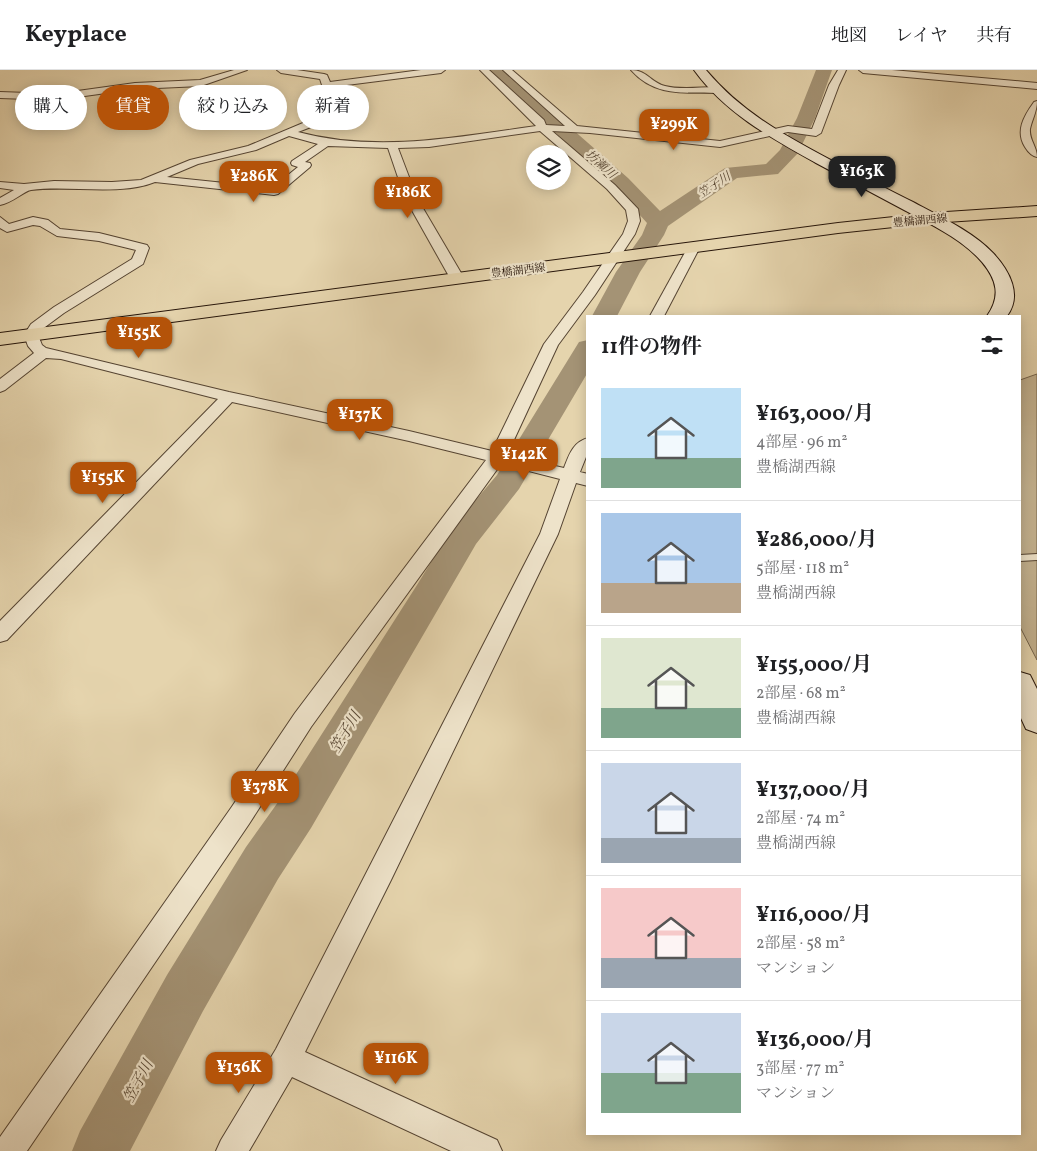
<!DOCTYPE html>
<html lang="ja">
<head>
<meta charset="utf-8">
<style>
	:root { --surface:#fff; --page:#f2f2f2; --text:#202124; --muted:#757577; --line:#e0e0e0; --accent:#b45309 }
	body { margin:0; font-family:Vollkorn,"Noto Serif JP",serif; background:var(--page); color:var(--text); height:100vh; display:flex; flex-direction:column; font-size:19px; white-space:nowrap }
	* { box-sizing:border-box; margin:0 }
	p { font-size:16px; color:var(--muted) }
	.icon { flex:none; width:28px; height:28px; fill:none; stroke:currentColor; stroke-width:2; stroke-linecap:round; stroke-linejoin:round }
	.map { position:relative; flex:1; overflow:hidden }
	.sheet { position:absolute; left:586px; top:245px; width:435px; height:820px; display:flex; flex-direction:column; background:var(--surface); border-radius:0px; box-shadow:0 2px 12px #0003 }
	.sheet>* { flex:none }
	.top-card { position:absolute; left:15px; top:15px; width:475px; height:45px; display:flex; gap:10px }
	.fabs { position:absolute; left:526px; top:75px; display:grid; gap:10px }
	.fabs a { display:grid; place-items:center; width:45px; height:45px; border-radius:50%; background:var(--surface); box-shadow:0 2px 12px #0003; font-size:25px }
	.price { position:absolute; translate:-50% -42px; padding:0 11px; border-radius:10px; background:var(--accent); color:#fff; font-size:16px; line-height:32px; filter:drop-shadow(0 1px 2px #0008) }
	.price::after { content:''; position:absolute; left:50%; top:30px; width:15px; height:11px; margin-left:-8px; background:inherit; clip-path:polygon(0 0,100% 0,50% 100%) }
	.price.active { background:#222; color:#fff }
	ul { padding:0; list-style:none }
	li { display:flex; align-items:center; gap:15px; height:125px; padding:0 15px }
	li+li { border-top:1px solid var(--line) }
	li span { display:grid; place-items:center; flex:none; width:140px; height:100px; border-radius:0px; color:#555 }
	li>.icon { margin-inline-start:auto }
	span .icon { width:60px; height:60px; fill:#fffc; stroke-width:1 }
	li b { font-size:21px }
	h2 { display:flex; justify-content:space-between; align-items:center; height:60px; padding:0 15px; font-size:21px }
	.pill { padding:0 18px; border-radius:22px; background:var(--surface); box-shadow:0 2px 12px #0003; font-size:18px; line-height:45px }
	.pill.active { background:var(--accent); color:#fff }
	header { display:flex; align-items:center; gap:30px; box-sizing:border-box; height:70px; padding:0 25px; background:var(--surface); border-bottom:1px solid var(--line) }
	header strong { font-size:24px }
	nav { display:flex; gap:28px; margin-inline-start:auto; font-size:18px }
	.map>svg:first-child { display:block }
	.green { fill:#c4b391; stroke:#74644d }
	.lines { fill:none; stroke-linecap:round; stroke-linejoin:round }
	.river { fill:#a49375; fill-rule:evenodd }
	.lane-casing { stroke:#554432; stroke-width:2 }
	.street-casing { stroke:#554432; stroke-width:2 }
	.secondary-casing { stroke:#251409; stroke-width:2 }
	.primary-casing { stroke:#251409; stroke-width:2 }
	.lane { fill:#eee3ca; fill-rule:evenodd }
	.street { fill:#eee3ca; fill-rule:evenodd }
	.secondary { fill:#eee3ca; fill-rule:evenodd }
	.primary { fill:#e5d4ad; fill-rule:evenodd }
	.labels { text-anchor:middle; stroke-width:4.5; stroke-linejoin:round; paint-order:stroke }
	.far-street-label { font-size:11px; fill:#251409; stroke:#eee3ca }
	.far-water-label { font-size:12px; font-style:italic; fill:#584734; stroke:#eee3ca }
	.water-label { font-size:15px; font-style:italic; fill:#584734; stroke:#eee3ca }
</style>
</head>
<body>
<header>
<strong>Keyplace</strong>
<nav><a>地図</a><a>レイヤ</a><a>共有</a></nav>
</header>
<div class="map">
<svg width="1037" height="1081" viewBox="0 0 1037 1081">
	<rect width="100%" height="100%" fill="#e5d4ad"/>
	<filter id="stains"><feTurbulence type="fractalNoise" baseFrequency=".004" numOctaves="4"/><feColorMatrix values="0 0 0 0 .2 0 0 0 0 .09 0 0 0 0 .02 0 0 0 .5 -.17"/></filter>
	<radialGradient id="worn" r=".72"><stop offset=".6" stop-color="#630" stop-opacity="0"/><stop offset="1" stop-color="#630" stop-opacity=".3"/></radialGradient>
	<polygon class="green" points="1037,304 1037,590 1020,557 1020,310"/>
	<g class="lines">
		<g class="river">
			<polygon points="487,0 505,0 628,108 660,141 725,98 766,94 780,80 797,48 816,0 832,0 815,48 798,83 778,104 737,108 668,156 664,165 640,202 617,246 592,246 616,202 642,165 647,153 614,116"/>
			<polygon points="588,270 588,302 519,419 476,474 311,758 278,809 203,941 130,1081 72,1081 80,1061 167,905 246,777 281,728 417,515 452,458 497,405 579,272"/>
		</g>
		<defs>
			<polygon id="lane" points="1037,484 1037,490 1020,491 1020,485"/>
			<g id="street">
				<polygon points="234,0 247,0 201,16 135,19 56,30 0,28 0,22 56,24 135,13 200,10"/>
				<path d="M 277,0 L 297,0 L 324,4 L 327,5 L 330,12 L 421,0 L 445,0 L 441,3 L 331,17 L 311,57 L 298,62 C 376,83 458,67 536,56 L 480,0 L 489,0 L 544,50 L 546,55 L 565,56 L 503,0 L 512,0 L 577,56 L 720,71 L 788,56 L 812,59 L 829,15 L 838,0 L 846,0 L 839,15 L 821,63 L 816,66 L 788,62 L 720,77 L 590,63 L 552,61 L 615,115 L 638,139 L 640,151 L 635,164 L 595,225 L 558,275 L 507,385 L 564,398 C 569,385 573,372 588,368 L 588,382 L 580,402 L 588,404 L 588,416 L 576,413 L 558,464 L 391,810 L 305,982 L 497,1070 L 502,1081 L 451,1081 L 292,1007 L 249,1081 L 216,1081 L 221,1070 L 276,979 L 540,464 L 560,409 L 501,394 L 311,657 L 249,754 L 27,1081 L 0,1081 L 0,1067 L 231,738 L 295,643 L 486,390 L 409,371 L 232,332 L 7,570 L 0,572 L 0,551 L 218,329 L 61,289 L 46,288 L 5,320 L 0,322 L 0,309 L 34,283 L 28,276 L 24,265 L 31,254 L 54,237 L 132,189 L 136,180 L 99,171 L 57,166 L 40,156 L 33,155 L 7,162 L 0,158 L 0,147 L 9,154 L 33,147 L 48,150 L 60,159 L 99,163 L 147,175 L 149,178 L 143,194 L 64,243 L 41,260 L 38,265 L 42,275 L 46,278 L 229,322 L 409,361 L 492,381 L 544,274 L 583,222 L 623,164 L 628,151 L 626,140 L 607,119 L 540,61 L 429,77 L 398,78 L 417,128 L 464,208 L 457,212 L 450,208 L 405,128 L 388,78 L 328,76 L 305,92 L 310,93 L 311,95 L 310,97 L 278,124 L 274,125 L 155,112 C 121,126 68,115 31,120 C 24,121 12,133 0,135 L 0,128 L 14,120 L 0,118 L 0,112 L 24,114 L 54,111 L 112,112 L 141,110 L 190,90 L 248,76 L 303,53 L 321,21 L 322,15 L 320,9 L 281,3 ZM 289,66 L 318,74 L 292,91 L 291,93 L 292,95 L 298,97 L 272,118 L 167,107 L 198,94 L 256,80 Z"/>
				<path d="M 631,0 C 647,0 650,12 665,16 C 680,20 700,17 716,17 L 721,20 L 716,23 C 683,22 655,27 631,0 Z"/>
				<polygon points="859,0 892,0 1037,13 1037,19 863,3"/>
				<path d="M 1037,31 C 1037,42 1032,49 1030,59 C 1029,70 1037,76 1037,87 C 1032,86 1028,82 1025,77 C 1015,61 1024,46 1034,32 Z"/>
				<polygon points="694,173 700,177 664,246 650,246 688,177"/>
			</g>
			<g id="secondary">
				<path d="M 694,0 L 706,0 C 727,25 751,44 779,61 C 822,87 868,109 913,132 C 939,146 972,161 993,183 C 1009,200 1023,225 1007,246 L 987,246 C 1001,226 997,210 982,192 C 963,170 932,155 906,141 C 876,125 846,109 816,93 C 771,68 725,43 694,0 Z"/>
				<polygon points="1020,602 1030,605 1037,619 1037,663 1026,659 1020,646"/>
			</g>
			<polygon id="primary" points="1037,136 1037,146 931,153 838,163 0,275 0,263 838,153 931,143"/>
		</defs>
		<use href="#lane" class="lane-casing"/>
		<use href="#street" class="street-casing"/>
		<use href="#secondary" class="secondary-casing"/>
		<use href="#primary" class="primary-casing"/>
		<use href="#lane" class="lane"/>
		<use href="#street" class="street"/>
		<use href="#secondary" class="secondary"/>
		<use href="#primary" class="primary"/>
	</g>
	<g class="labels">
		<g class="far-street-label">
			<text transform="translate(920 150) rotate(-5)" y="4">豊橋湖西線</text>
			<text transform="translate(518 200) rotate(-7)" y="4">豊橋湖西線</text>
		</g>
		<g class="far-water-label">
			<text transform="translate(601 94) rotate(42)" y="4">坊瀬川</text>
			<text transform="translate(714 115) rotate(-33)" y="4">笠子川</text>
		</g>
		<g class="water-label">
			<text transform="translate(345 662) rotate(-59)" y="5">笠子川</text>
			<text transform="translate(138 1011) rotate(-62)" y="5">笠子川</text>
		</g>
	</g>
	<rect width="100%" height="100%" filter="url(#stains)"/>
	<rect width="100%" height="100%" fill="url(#worn)"/>
</svg>
<div class="fabs">
<a><svg class="icon" aria-label="layers" viewBox="0 0 24 24"><path d="M12 4l9 5-9 5-9-5zM3 14l9 5 9-5"/></svg></a>
</div>
<b class="price" style="left:674px;top:81px">¥299K</b>
<b class="price active" style="left:862px;top:128px">¥163K</b>
<b class="price" style="left:254px;top:133px">¥286K</b>
<b class="price" style="left:408px;top:149px">¥186K</b>
<b class="price" style="left:139px;top:289px">¥155K</b>
<b class="price" style="left:360px;top:371px">¥137K</b>
<b class="price" style="left:524px;top:411px">¥142K</b>
<b class="price" style="left:103px;top:434px">¥155K</b>
<b class="price" style="left:265px;top:743px">¥378K</b>
<b class="price" style="left:396px;top:1015px">¥116K</b>
<b class="price" style="left:239px;top:1024px">¥136K</b>
<div class="top-card">
<a class="pill">購入</a>
<a class="pill active">賃貸</a>
<a class="pill">絞り込み</a>
<a class="pill">新着</a>
</div>
<section class="sheet">
<h2>11件の物件<svg class="icon" aria-label="filters" viewBox="0 0 24 24"><path d="M4 7h16M4 17h16"/><circle cx="9" cy="7" r="2"/><circle cx="15" cy="17" r="2"/></svg></h2>
<ul>
<li><span style="background:linear-gradient(#bfe0f5 70%,#7fa58c 0)"><svg class="icon" aria-label="home" viewBox="0 0 24 24"><path d="M3 11l9-7 9 7M6 9v11h12V9"/></svg></span><div><b>¥163,000/月</b><p>4部屋 · 96 m²</p><p>豊橋湖西線</p></div></li>
<li><span style="background:linear-gradient(#a9c7e8 70%,#b9a48a 0)"><svg class="icon" aria-label="home" viewBox="0 0 24 24"><path d="M3 11l9-7 9 7M6 9v11h12V9"/></svg></span><div><b>¥286,000/月</b><p>5部屋 · 118 m²</p><p>豊橋湖西線</p></div></li>
<li><span style="background:linear-gradient(#dfe7d0 70%,#7fa58c 0)"><svg class="icon" aria-label="home" viewBox="0 0 24 24"><path d="M3 11l9-7 9 7M6 9v11h12V9"/></svg></span><div><b>¥155,000/月</b><p>2部屋 · 68 m²</p><p>豊橋湖西線</p></div></li>
<li><span style="background:linear-gradient(#c9d6e8 75%,#9aa5b1 0)"><svg class="icon" aria-label="home" viewBox="0 0 24 24"><path d="M3 11l9-7 9 7M6 9v11h12V9"/></svg></span><div><b>¥137,000/月</b><p>2部屋 · 74 m²</p><p>豊橋湖西線</p></div></li>
<li><span style="background:linear-gradient(#f6c9c9 70%,#9aa5b1 0)"><svg class="icon" aria-label="home" viewBox="0 0 24 24"><path d="M3 11l9-7 9 7M6 9v11h12V9"/></svg></span><div><b>¥116,000/月</b><p>2部屋 · 58 m²</p><p>マンション</p></div></li>
<li><span style="background:linear-gradient(#c9d6e8 60%,#7fa58c 0)"><svg class="icon" aria-label="home" viewBox="0 0 24 24"><path d="M3 11l9-7 9 7M6 9v11h12V9"/></svg></span><div><b>¥136,000/月</b><p>3部屋 · 77 m²</p><p>マンション</p></div></li>
</ul>
</section>
</div>
</body>
</html>
